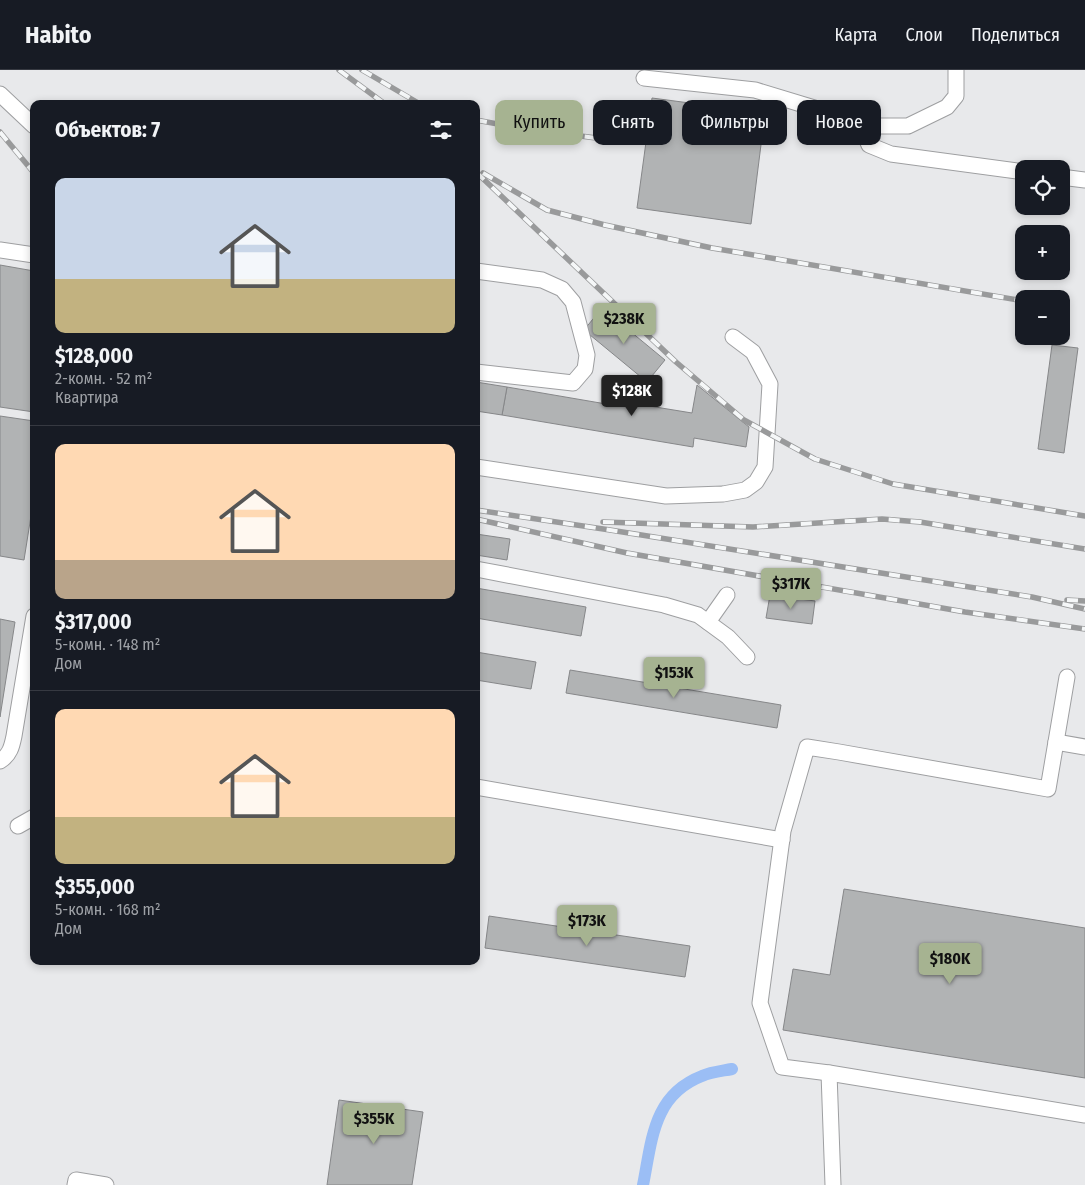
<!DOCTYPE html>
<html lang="ru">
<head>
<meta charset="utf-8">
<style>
	:root { --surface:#171b24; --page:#20242c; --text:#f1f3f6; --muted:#9ea1a6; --line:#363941; --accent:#a6b391 }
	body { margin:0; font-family:"Fira Sans Condensed",sans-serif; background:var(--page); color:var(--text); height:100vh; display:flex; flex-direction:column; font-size:19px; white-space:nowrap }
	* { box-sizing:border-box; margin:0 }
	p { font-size:16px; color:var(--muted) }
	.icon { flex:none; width:28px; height:28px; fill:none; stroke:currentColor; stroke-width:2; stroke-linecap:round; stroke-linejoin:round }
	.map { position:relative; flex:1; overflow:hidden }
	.panel { position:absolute; left:30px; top:30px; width:450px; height:865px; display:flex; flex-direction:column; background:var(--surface); border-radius:10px; box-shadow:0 2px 8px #0003 }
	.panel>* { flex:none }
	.banner { position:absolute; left:495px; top:30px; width:475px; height:45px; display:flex; gap:10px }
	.fabs { position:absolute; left:1015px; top:90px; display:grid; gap:10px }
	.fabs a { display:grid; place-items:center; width:55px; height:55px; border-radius:10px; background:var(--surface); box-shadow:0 2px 8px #0003; font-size:25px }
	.price { position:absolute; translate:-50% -42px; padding:0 11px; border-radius:5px; background:var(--accent); color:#111; font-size:16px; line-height:32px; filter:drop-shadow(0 1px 2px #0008) }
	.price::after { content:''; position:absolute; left:50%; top:30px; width:15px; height:11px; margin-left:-8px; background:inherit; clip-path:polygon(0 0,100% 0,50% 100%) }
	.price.selected { background:#222; color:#fff }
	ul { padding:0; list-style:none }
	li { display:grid; align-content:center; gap:10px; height:265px; padding:0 25px }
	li+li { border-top:1px solid var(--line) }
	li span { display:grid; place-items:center; height:155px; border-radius:10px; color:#555 }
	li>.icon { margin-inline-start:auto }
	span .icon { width:90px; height:90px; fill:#fffc; stroke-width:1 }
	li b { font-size:21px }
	h2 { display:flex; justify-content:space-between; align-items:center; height:60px; padding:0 25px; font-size:21px }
	.tag { padding:0 18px; border-radius:10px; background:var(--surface); box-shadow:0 2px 8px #0003; font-size:18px; line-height:45px }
	.tag.selected { background:var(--accent); color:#111 }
	header { display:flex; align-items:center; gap:30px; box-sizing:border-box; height:70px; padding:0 25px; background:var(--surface); border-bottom:1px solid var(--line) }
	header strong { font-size:24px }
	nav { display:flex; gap:28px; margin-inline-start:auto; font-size:18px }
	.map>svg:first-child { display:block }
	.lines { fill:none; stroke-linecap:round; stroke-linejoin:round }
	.canal { stroke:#9bbef5; stroke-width:12 }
	.building { fill:#b1b3b4; stroke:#868789 }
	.minor-casing { stroke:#9e9fa1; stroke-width:17 }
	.minor { stroke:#fff; stroke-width:15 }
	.rail-casing { stroke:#999a9b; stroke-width:5.5 }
	.rail { stroke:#f5f7f8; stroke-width:4; stroke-dasharray:11; stroke-linecap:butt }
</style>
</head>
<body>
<header>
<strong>Habito</strong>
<nav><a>Карта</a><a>Слои</a><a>Поделиться</a></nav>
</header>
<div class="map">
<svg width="1085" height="1115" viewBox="0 0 1085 1115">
	<rect width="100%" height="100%" fill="#e8e9eb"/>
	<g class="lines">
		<path class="canal" d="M 643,1115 C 652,1070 653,1025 702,1006 C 711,1002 722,1001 732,999"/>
	</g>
	<g class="building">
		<polygon points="652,28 765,43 751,154 637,138"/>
		<polygon points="0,195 34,201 34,342 0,337"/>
		<polygon points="602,238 665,290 647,312 584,260"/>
		<polygon points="1052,275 1078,278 1064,383 1038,379"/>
		<polygon points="617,307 634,310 629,337 636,339 637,334 692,343 697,315 749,357 746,377 694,368 693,377 502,345 507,317 612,335"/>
		<polygon points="476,312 507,317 502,345 476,341"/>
		<polygon points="0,346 34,351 34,427 24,490 0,486"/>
		<polygon points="476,464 510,469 507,490 476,485"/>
		<polygon points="476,518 586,537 581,566 476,548"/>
		<polygon points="770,525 815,531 812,554 766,548"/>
		<polygon points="0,549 15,552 0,647"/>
		<polygon points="476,582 536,592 531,619 476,610"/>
		<polygon points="570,600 781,635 777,658 566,623"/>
		<polygon points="844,819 1085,858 1085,1008 783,960 793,899 830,905"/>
		<polygon points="489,846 690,876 685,907 485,878"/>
		<polygon points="339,1030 423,1042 412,1115 327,1115"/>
	</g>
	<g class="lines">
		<defs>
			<g id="minor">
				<polyline points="644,8 755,20 824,41 865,56 908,56 947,37 956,26 956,0"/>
				<polyline points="0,24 34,56"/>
				<polyline points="861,55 869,75 891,84 1024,102"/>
				<polyline points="1061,107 1085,110"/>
				<polyline points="0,180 34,185"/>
				<polyline points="476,201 542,210 562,219 573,232 587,285 585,299 573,313 476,302"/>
				<polyline points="476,397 666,426 723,424 745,420 756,412 765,397 770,314 753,282 733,267"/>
				<polyline points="476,499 664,535 698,545 728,567 747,587"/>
				<polyline points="708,552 727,525"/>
				<polyline points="1067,607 1048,719 839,682 807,677 783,761 760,933 782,997 829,1003 1085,1045"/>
				<polyline points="1056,672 1085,677"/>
				<path d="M 0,691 C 10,685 12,676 14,666 L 34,546"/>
				<polyline points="476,717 782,770"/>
				<polyline points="18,756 34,747"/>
				<polyline points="829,1003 833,1115"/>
				<polyline points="75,1115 76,1110 106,1115"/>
			</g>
		</defs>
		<use href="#minor" class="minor-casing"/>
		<use href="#minor" class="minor"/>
		<defs>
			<g id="rail">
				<polyline points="339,0 385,34"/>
				<polyline points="362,0 420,34"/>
				<polyline points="476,50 525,59 628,72"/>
				<polyline points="0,62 34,103"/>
				<polyline points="476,102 676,292 744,350 815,389 893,414 1085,446"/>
				<polyline points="483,103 547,140 605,155 712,178 1024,231"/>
				<polyline points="476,440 610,460 1032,527 1085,539"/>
				<polyline points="476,449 627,483 965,542 1085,559"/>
				<polyline points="603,452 753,457 882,449 920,452 1085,479"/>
				<polyline points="1067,530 1085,531"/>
			</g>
		</defs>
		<use href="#rail" class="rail-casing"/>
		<use href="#rail" class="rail"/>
	</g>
</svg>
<div class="fabs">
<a><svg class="icon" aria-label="locate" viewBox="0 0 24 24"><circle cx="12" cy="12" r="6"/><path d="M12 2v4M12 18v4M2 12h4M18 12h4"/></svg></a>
<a>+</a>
<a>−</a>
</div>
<b class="price" style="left:624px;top:275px">$238K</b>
<b class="price selected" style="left:632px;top:347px">$128K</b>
<b class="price" style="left:791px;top:540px">$317K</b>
<b class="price" style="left:674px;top:629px">$153K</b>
<b class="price" style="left:587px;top:877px">$173K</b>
<b class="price" style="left:950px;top:915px">$180K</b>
<b class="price" style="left:374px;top:1075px">$355K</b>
<div class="banner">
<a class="tag selected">Купить</a>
<a class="tag">Снять</a>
<a class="tag">Фильтры</a>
<a class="tag">Новое</a>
</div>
<section class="panel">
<h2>Объектов: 7<svg class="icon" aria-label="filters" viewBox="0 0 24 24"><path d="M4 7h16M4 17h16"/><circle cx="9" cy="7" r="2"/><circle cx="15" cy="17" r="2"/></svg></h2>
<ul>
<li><span style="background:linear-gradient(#c9d6e8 65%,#c2b280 0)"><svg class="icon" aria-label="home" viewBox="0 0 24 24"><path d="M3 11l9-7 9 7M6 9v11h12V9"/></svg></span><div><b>$128,000</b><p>2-комн. · 52 m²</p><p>Квартира</p></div></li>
<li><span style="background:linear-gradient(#ffd9b3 75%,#b9a48a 0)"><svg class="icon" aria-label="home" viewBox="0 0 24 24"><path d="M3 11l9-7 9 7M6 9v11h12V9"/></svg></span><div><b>$317,000</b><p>5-комн. · 148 m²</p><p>Дом</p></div></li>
<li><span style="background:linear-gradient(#ffd9b3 70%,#c2b280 0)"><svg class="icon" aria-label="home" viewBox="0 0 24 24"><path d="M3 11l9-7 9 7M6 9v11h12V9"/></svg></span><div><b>$355,000</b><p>5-комн. · 168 m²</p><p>Дом</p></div></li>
</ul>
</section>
</div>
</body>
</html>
